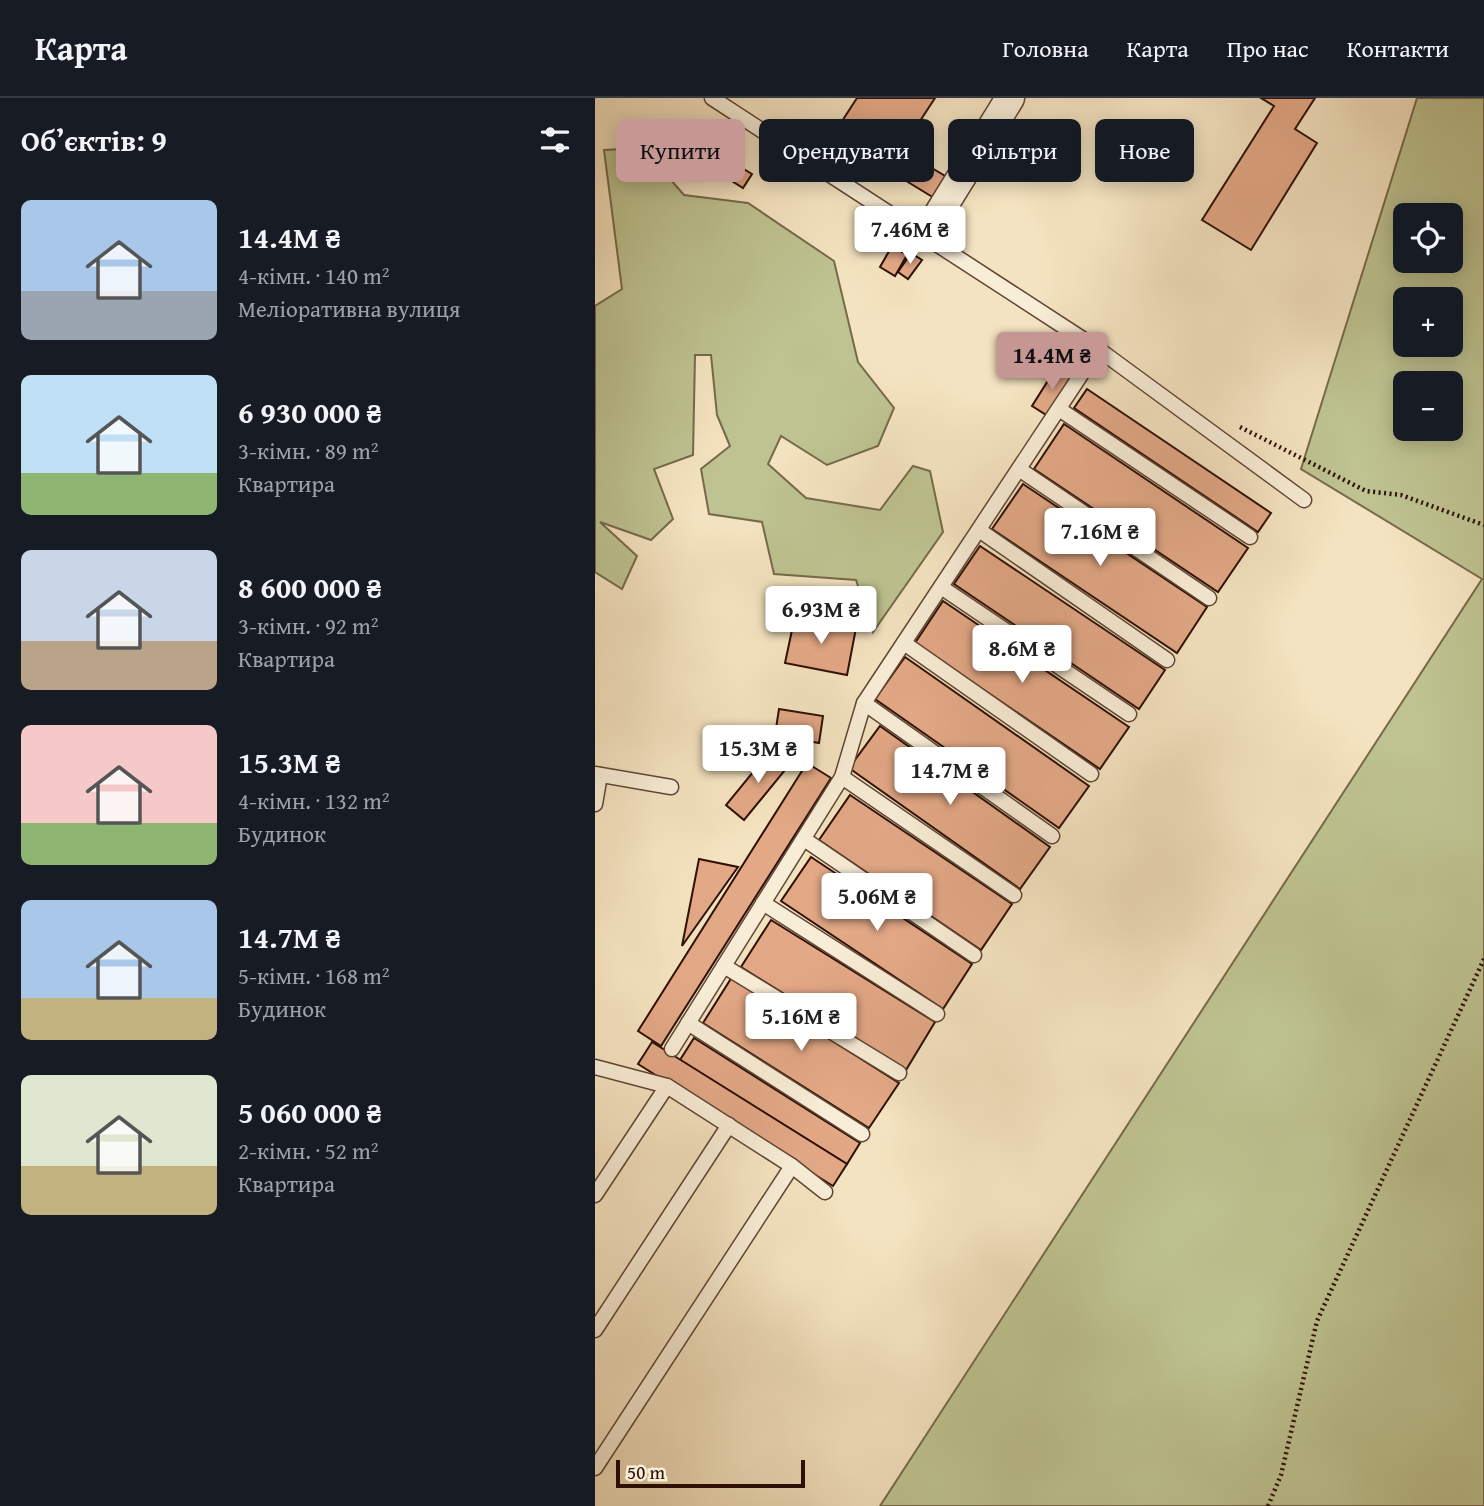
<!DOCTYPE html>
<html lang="uk">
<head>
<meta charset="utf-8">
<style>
	:root { --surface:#171b24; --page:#242831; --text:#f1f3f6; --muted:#9ea1a6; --line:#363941; --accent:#c59692 }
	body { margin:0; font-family:"Gentium Book Plus",serif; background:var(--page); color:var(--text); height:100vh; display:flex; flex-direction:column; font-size:26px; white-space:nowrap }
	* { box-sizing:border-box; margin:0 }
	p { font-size:23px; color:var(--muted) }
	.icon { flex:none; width:38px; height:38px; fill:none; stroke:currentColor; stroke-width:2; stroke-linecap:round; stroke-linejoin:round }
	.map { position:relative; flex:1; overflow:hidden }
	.sheet { display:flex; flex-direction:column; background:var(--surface); width:595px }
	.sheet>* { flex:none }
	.top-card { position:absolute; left:21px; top:21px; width:665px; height:63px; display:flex; gap:14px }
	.fabs { position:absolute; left:798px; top:105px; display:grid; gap:14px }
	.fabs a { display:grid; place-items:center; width:70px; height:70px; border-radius:10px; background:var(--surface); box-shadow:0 4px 18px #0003; font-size:35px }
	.scale { position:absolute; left:21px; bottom:18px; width:189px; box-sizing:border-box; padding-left:7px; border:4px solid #2e1005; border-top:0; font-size:19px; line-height:24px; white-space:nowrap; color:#2e1005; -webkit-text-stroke:5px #f8edd6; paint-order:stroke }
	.price { position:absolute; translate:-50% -60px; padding:0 16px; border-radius:7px; background:#fff; color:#222; font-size:23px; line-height:46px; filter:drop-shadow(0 2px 4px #0008) }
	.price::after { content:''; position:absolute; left:50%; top:42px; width:21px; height:16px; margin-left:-10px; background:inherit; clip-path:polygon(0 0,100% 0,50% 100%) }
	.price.on { background:var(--accent); color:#111 }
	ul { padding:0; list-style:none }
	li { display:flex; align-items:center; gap:21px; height:175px; padding:0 21px }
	li span { display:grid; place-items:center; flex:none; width:196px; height:140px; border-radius:10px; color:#555 }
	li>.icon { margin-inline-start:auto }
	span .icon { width:84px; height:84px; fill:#fffc; stroke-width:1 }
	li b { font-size:30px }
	h2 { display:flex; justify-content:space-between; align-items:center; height:84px; padding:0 21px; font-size:30px }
	.chip { padding:0 24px; border-radius:10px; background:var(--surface); box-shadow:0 4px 18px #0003; font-size:24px; line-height:63px }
	.chip.on { background:var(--accent); color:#111 }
	header { display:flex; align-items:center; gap:42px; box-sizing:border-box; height:98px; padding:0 35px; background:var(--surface); border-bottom:2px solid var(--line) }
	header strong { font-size:33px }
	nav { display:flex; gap:38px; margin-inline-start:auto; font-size:24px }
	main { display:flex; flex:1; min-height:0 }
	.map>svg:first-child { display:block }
	.green { fill:#bec391; stroke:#766a4b; stroke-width:2; fill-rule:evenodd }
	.building { fill:#e3a886; stroke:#2e1005; stroke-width:2 }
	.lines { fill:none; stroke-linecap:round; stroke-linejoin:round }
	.lane-casing { stroke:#604534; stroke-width:17 }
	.street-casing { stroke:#604534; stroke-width:31 }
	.path { stroke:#2e1005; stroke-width:4.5; stroke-dasharray:2 3.5; stroke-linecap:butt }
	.lane { stroke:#f8edd6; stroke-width:14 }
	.street { stroke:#f8edd6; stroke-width:28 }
</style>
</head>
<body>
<header>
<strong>Карта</strong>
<nav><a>Головна</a><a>Карта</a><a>Про нас</a><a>Контакти</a></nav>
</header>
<main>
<section class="sheet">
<h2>Об’єктів: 9<svg class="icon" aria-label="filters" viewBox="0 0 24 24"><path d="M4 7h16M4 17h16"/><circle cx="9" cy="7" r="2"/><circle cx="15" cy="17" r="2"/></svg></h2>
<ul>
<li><span style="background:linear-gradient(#a9c7e8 65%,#9aa5b1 0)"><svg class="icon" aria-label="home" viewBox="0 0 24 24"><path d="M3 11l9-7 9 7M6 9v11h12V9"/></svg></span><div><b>14.4M ₴</b><p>4-кімн. · 140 m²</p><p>Меліоративна вулиця</p></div></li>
<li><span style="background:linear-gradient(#bfe0f5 70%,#8fb573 0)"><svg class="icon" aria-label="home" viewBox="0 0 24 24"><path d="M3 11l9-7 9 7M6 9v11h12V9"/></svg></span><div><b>6 930 000 ₴</b><p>3-кімн. · 89 m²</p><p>Квартира</p></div></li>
<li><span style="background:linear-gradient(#c9d6e8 65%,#b9a48a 0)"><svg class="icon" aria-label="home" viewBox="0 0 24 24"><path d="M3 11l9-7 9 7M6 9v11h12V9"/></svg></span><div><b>8 600 000 ₴</b><p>3-кімн. · 92 m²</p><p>Квартира</p></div></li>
<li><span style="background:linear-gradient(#f6c9c9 70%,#8fb573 0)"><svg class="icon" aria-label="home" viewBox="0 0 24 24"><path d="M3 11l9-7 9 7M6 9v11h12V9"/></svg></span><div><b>15.3M ₴</b><p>4-кімн. · 132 m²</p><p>Будинок</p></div></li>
<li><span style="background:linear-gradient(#a9c7e8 70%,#c2b280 0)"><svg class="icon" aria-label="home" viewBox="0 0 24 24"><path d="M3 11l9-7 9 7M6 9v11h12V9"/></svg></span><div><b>14.7M ₴</b><p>5-кімн. · 168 m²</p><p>Будинок</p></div></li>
<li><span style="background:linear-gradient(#dfe7d0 65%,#c2b280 0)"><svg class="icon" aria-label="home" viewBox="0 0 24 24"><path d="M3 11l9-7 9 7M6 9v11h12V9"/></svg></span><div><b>5 060 000 ₴</b><p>2-кімн. · 52 m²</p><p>Квартира</p></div></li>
</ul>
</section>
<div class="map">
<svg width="889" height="1408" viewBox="0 0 889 1408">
	<rect width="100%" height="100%" fill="#f4e3c0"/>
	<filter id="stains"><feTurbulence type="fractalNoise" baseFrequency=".00286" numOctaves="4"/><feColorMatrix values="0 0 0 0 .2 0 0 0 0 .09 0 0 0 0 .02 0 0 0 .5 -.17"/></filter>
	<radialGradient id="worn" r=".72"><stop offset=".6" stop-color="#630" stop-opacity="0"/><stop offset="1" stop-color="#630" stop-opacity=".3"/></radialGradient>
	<g class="green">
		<path d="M 822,0 L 889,0 L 889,1408 L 285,1408 L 887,481 L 706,371 ZM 810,117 L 856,117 L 856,163 L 810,163 ZM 810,201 L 856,201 L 856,247 L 810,247 ZM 810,285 L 856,285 L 856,331 L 810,331 Z"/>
		<polygon points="48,50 89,97 153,105 239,163 263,264 299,310 283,348 232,367 186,338 173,366 211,400 285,412 318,368 335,373 348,434 278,534 261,482 179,476 167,424 114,416 106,371 135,348 122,317 116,257 100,257 98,357 59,371 78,421 56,442 5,424 42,458 27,491 0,474 0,208 27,191 9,52"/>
	</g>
	<g class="building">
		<polygon points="262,0 340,0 295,69 240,34"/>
		<polygon points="666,0 720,0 700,31 722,45 656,152 607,122 679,8"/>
		<polygon points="89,35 112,49 106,59 83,45"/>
		<polygon points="127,58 157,76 148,90 118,71"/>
		<polygon points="320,60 357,82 344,103 308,81"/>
		<polygon points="297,148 312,157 300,178 285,169"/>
		<polygon points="316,155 327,162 313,181 303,174"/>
		<polygon points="461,270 476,280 453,318 437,308"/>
		<polygon points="492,291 676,415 663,434 479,310"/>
		<polygon points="469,326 653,450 623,494 439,371"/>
		<polygon points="428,386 612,509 582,555 397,431"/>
		<polygon points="385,448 570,572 544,611 359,486"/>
		<polygon points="348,503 534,629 505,671 320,545"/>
		<polygon points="200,518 261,530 252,577 190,565"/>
		<polygon points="310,559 494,688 464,730 280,601"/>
		<polygon points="184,611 228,618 224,645 180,637"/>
		<polygon points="285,628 455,749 425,791 254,670"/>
		<polygon points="177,651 195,666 149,722 131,707"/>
		<polygon points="212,665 236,680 66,948 43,933"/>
		<polygon points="255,697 417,806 386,852 224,742"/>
		<polygon points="216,759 377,866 348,911 186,803"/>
		<polygon points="104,761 143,769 87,848"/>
		<polygon points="176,822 340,924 311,972 146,869"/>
		<polygon points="137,879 304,985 274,1030 108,925"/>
		<polygon points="99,940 265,1045 252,1066 85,962"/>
		<polygon points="57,944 252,1066 238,1088 43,966"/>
	</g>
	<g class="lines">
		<defs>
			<g id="lane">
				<polyline points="117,0 503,251 709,402"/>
				<polyline points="464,311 655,439"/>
				<polyline points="424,371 614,500"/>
				<polyline points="384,432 572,562"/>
				<polyline points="346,489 534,616"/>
				<polyline points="309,545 496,676"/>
				<polyline points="269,605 457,738"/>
				<polyline points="0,676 76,689"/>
				<polyline points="247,679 419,797"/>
				<polyline points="0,706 5,677"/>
				<polyline points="209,741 379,857"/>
				<polyline points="168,805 342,916"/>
				<polyline points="129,868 304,975"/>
				<polyline points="93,925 267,1036"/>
				<polyline points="77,951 247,679 269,605 503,251"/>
				<polyline points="0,969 72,988 197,1068 230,1094"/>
				<polyline points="0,1097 72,988"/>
				<polyline points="0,1232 134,1027"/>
				<polyline points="0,1370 197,1068"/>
			</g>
			<polyline id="street" points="330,138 415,0"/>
		</defs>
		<use href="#lane" class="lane-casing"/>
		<use href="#street" class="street-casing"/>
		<g class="path">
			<polyline points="645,329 771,393 806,397 889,427"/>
			<polyline points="673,1408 686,1377 722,1223 889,861"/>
		</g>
		<use href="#lane" class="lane"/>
		<use href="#street" class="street"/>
	</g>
	<rect width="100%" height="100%" filter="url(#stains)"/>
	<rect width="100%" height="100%" fill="url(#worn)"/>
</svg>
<div class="fabs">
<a><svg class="icon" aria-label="locate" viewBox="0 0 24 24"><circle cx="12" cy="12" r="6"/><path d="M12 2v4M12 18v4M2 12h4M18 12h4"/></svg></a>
<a>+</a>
<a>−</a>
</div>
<div class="scale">50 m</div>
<b class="price" style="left:315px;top:168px">7.46M ₴</b>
<b class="price on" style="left:457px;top:294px">14.4M ₴</b>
<b class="price" style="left:505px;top:470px">7.16M ₴</b>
<b class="price" style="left:226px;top:548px">6.93M ₴</b>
<b class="price" style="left:427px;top:587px">8.6M ₴</b>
<b class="price" style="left:163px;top:687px">15.3M ₴</b>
<b class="price" style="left:355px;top:709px">14.7M ₴</b>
<b class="price" style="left:282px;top:835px">5.06M ₴</b>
<b class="price" style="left:206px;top:955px">5.16M ₴</b>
<div class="top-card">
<a class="chip on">Купити</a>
<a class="chip">Орендувати</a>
<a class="chip">Фільтри</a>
<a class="chip">Нове</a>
</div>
</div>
</main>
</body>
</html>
